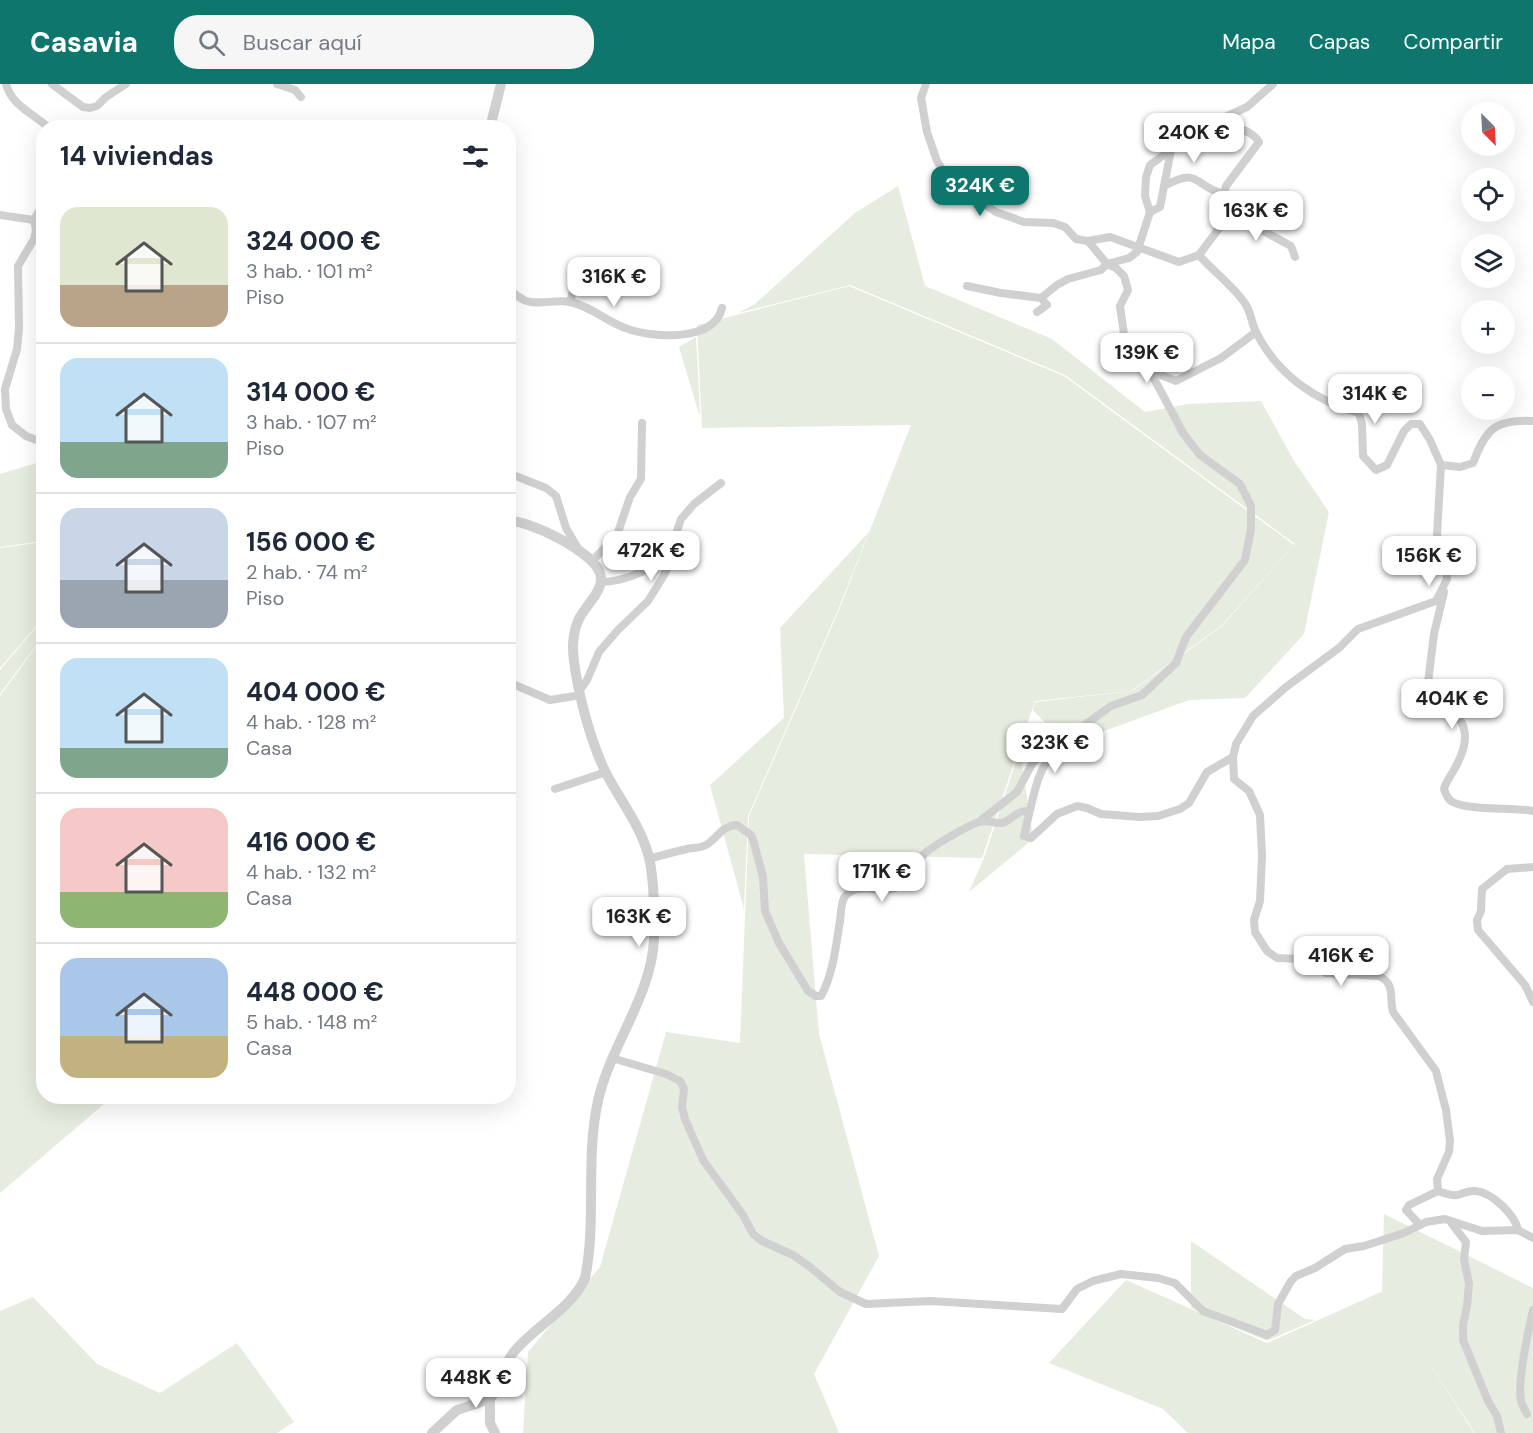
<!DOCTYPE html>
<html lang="es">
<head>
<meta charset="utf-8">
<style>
	:root { --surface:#fff; --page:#f6f6f7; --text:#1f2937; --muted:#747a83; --line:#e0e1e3; --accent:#0f766e }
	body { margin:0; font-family:"DM Sans",sans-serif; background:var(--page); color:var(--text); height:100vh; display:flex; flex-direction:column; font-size:22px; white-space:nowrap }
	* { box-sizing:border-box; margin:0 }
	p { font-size:20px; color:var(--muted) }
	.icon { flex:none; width:33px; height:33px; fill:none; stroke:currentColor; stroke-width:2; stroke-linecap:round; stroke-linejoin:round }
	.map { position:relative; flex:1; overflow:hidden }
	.details { position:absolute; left:36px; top:36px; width:480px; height:984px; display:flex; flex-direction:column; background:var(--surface); border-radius:24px; box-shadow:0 6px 24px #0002 }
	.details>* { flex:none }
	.needle { width:39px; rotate:156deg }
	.buttons { position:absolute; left:1461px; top:18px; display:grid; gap:12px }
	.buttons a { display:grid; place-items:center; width:54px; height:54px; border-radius:50%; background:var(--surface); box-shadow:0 6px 24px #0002; font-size:30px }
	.price { position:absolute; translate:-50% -51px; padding:0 14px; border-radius:12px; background:#fff; color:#222; font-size:20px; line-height:39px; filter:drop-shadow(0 2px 3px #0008) }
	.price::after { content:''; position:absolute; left:50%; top:36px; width:18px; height:14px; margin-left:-9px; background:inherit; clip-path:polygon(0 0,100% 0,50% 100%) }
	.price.on { background:var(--accent); color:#fff }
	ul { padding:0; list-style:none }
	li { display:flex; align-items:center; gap:18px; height:150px; padding:0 24px }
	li+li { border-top:2px solid var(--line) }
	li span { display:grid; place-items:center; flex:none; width:168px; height:120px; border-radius:18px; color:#555 }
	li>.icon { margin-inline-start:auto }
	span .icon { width:72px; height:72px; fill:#fffc; stroke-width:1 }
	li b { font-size:26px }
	h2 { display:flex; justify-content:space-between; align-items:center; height:72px; padding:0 24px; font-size:26px }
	header { display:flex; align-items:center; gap:36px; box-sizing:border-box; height:84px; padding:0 30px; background:var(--accent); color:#fff }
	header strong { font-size:28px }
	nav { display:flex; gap:33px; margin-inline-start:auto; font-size:21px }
	.search { width:420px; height:54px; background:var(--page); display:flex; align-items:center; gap:15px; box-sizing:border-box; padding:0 21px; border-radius:24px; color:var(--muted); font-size:22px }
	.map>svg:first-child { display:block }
	.green { fill:#e6ecdf }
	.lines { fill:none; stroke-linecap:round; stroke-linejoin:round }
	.minor { stroke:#d0d0d0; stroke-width:8 }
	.tertiary { stroke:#d0d0d0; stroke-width:10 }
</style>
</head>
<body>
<header>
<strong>Casavia</strong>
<div class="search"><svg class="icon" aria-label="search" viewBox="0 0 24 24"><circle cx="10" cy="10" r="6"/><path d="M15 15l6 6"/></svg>Buscar aquí</div>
<nav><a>Mapa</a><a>Capas</a><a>Compartir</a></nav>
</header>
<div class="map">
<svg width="1533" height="1349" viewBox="0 0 1533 1349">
	<rect width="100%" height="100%" fill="#fff"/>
	<g class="green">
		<polygon points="898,102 925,202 1052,255 1145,328 1188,320 1261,317 1294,377 1329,428 1304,550 1245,614 1189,616 1066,661 1033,626 1035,618 1132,607 1221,543 1295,460 1065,291 850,201 738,229 755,220 855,129"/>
		<polygon points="849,202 1064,292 1294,461 1221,542 1131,607 1035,617 982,774 804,770 819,950 879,1172 814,1290 839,1349 523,1349 528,1268 600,1183 666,948 740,959 749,732 839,526 911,341 702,344 697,241"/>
		<polygon points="696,253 700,330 699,330 679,263"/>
		<polygon points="43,377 43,457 0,463 0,390"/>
		<polygon points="869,448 838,526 748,732 744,825 710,701 784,634 780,544"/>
		<polygon points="43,458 43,534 0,584 0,464"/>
		<polygon points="43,535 43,552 0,610 0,586"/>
		<polygon points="43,553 44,1012 112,1013 0,1109 0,612"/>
		<polygon points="1020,665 1033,755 969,808 984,774"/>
		<polygon points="1384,1130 1533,1204 1533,1349 1475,1349 1382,1207"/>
		<polygon points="1191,1157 1305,1235 1315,1236 1267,1257 1191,1224"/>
		<polygon points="1126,1196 1267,1259 1383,1207 1474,1349 1188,1349 1163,1325 1049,1279"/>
		<polygon points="33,1213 97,1280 160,1309 237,1259 294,1338 277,1349 0,1349 0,1227"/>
	</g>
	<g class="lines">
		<g class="minor">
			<path d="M 6,0 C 11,21 34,30 49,44"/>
			<polyline points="52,0 83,23 90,24 97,22 106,13 126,0"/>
			<polyline points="277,0 295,6 301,13"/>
			<path d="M 926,0 L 921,14 L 927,48 L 937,77 L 955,106 L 974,113 L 996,128 L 1024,138 L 1053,139 L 1065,143 L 1076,155 L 1088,157 L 1110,153 L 1179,178 L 1199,171 L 1223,139 L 1224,110 L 1226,102 L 1259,58 C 1251,44 1233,46 1221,35"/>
			<path d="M 1164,102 C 1201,82 1192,102 1224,110"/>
			<polyline points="44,117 34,136 36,146 34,155 18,182 19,244 17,265 5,305 6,325 12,341 26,352 44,359"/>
			<polyline points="1150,128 1160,123 1171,66"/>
			<polyline points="0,131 34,136"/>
			<polyline points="1223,139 1254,142 1291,162 1295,173"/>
			<polyline points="1088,157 1107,180 1116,184 1124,192 1128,206 1120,222 1126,264 1150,287 1176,297 1221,274 1256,248"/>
			<path d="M 1199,171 C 1213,187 1232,201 1244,218 C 1251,226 1251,239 1256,248 C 1277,290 1315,317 1359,329 L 1362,340 L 1363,372 L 1376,386 L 1387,381 L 1404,347 L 1411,340 L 1420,340 L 1430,356 L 1441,381"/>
			<polyline points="967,202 1001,209 1041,214 1057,201 1068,195 1101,186 1107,180 1129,174 1137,168 1150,128 1145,112 1146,93 1150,81 1171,66 1202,40 1221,35 1247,23 1273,0"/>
			<path d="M 508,205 C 513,208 518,213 524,216 C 536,222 556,215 570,218 C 591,222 608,239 628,245 C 654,254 714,258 722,224"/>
			<polyline points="570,218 580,182"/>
			<polyline points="1037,228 1047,221 1041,214"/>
			<polyline points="508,389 546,404 556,412 566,444 579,466"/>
			<polyline points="592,477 617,451 630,413 641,395 642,339"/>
			<path d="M 601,498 C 623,498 662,484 672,463"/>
			<path d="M 1444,508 L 1434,550 L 1426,615 L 1429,619 C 1468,627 1473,652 1455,684 C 1451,692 1446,697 1444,705 C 1446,710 1447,714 1451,717 C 1465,727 1514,723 1533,727"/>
			<polyline points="508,598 550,616 581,611"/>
			<polyline points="580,606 587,596 599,568 617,547 648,517 663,493 673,473 676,450 681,435 694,420 721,399"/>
			<polyline points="555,705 606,688"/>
			<path d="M 1029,730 C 1034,711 1037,690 1049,675 C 1056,666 1063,665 1069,653"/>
			<polyline points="980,737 1017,708 1033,678 1111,622 1142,611 1176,579 1186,553 1245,476 1251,445 1251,422 1240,400 1200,371 1183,349 1150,287"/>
			<path d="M 649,775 C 662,771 674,768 687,765 C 693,764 700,764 706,761 C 718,754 721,742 737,741 L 751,751 L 754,759 L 763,793 L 765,827 L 779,859 L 808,907 L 816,912 L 821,912 C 833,891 836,861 840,837 C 841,830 841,820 844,814 C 856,795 883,812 899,802 C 912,794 915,780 924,770 C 934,761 967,742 979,738 C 987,735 995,740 1002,739 C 1011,737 1016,727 1026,727 L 1029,730 L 1024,752 L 1031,754 L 1057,730 L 1077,722 L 1087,724 L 1101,730 L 1140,733 L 1158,732 L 1180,725 L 1189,719 L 1207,688 L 1233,673"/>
			<polyline points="1533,783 1507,785 1482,805 1481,827 1477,836 1478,846 1525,901 1533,918"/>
			<polyline points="612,974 666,990 680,997 684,1005 682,1023 685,1035 703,1076 743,1131 753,1150 762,1157 793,1171 810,1183 840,1208 866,1220 930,1217 1062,1225 1077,1205 1093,1197 1121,1190 1158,1194 1175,1199 1203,1227 1267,1251 1275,1246 1278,1220 1291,1197 1296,1192 1315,1184 1345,1165 1364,1162 1404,1149 1426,1138 1445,1135 1482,1147 1518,1146 1533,1154"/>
			<path d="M 1438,1107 C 1444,1109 1451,1112 1457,1111 C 1463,1110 1468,1106 1475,1107 C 1492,1108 1515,1131 1518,1146"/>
			<polyline points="1452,1140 1466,1158 1464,1175 1469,1200 1467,1222 1463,1241 1463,1256 1488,1317 1497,1332 1501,1349"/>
			<path d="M 1420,1141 L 1406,1126 L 1409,1121 L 1438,1107 L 1437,1095 L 1449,1068 L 1450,1057 L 1446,1026 L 1436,987 L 1393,928 C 1389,914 1396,900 1379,892 L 1326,889 L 1300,875 L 1277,874 L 1267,867 L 1255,848 L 1254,836 L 1260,817 L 1262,772 L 1260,731 L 1249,707 L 1234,695 L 1233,673 L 1236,660 L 1253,632 L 1286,603 L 1339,564 L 1358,545 L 1436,517 L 1447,495 L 1446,476 L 1437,451 L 1441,381 L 1460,383 L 1473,379 C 1486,345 1495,335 1533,337"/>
			<path d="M 1527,1330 C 1525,1326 1522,1321 1521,1317 C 1517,1296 1528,1248 1533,1226"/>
		</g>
		<g class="tertiary">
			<polyline points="490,44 501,0"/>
			<polyline points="432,1349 457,1326 490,1315"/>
			<path d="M 495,1349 L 490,1339 L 490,1315 C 501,1301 502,1283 513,1269 C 533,1243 572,1225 585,1194 C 597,1136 585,1075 598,1017 C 610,962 651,913 654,856 C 655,834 654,790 648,770 C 640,741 620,716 606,689 C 591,659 578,610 574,577 C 572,563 573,549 578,537 C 584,522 606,506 600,489 C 593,468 530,436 508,437"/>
		</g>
	</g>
</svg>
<div class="buttons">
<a><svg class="needle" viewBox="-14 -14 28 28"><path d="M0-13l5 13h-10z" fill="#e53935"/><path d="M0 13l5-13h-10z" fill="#747a83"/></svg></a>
<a><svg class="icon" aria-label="locate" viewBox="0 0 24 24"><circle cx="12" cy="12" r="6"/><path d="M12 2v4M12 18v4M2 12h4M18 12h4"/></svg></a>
<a><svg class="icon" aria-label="layers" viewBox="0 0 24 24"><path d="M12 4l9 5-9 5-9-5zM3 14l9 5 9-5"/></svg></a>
<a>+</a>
<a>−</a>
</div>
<b class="price" style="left:1194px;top:80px">240K €</b>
<b class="price on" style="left:980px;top:133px">324K €</b>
<b class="price" style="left:1256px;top:158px">163K €</b>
<b class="price" style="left:614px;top:224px">316K €</b>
<b class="price" style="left:1147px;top:300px">139K €</b>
<b class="price" style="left:1375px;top:341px">314K €</b>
<b class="price" style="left:651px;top:498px">472K €</b>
<b class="price" style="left:1429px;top:503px">156K €</b>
<b class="price" style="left:1452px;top:646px">404K €</b>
<b class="price" style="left:1055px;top:690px">323K €</b>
<b class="price" style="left:882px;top:819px">171K €</b>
<b class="price" style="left:639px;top:864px">163K €</b>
<b class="price" style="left:1341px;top:903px">416K €</b>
<b class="price" style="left:476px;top:1325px">448K €</b>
<section class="details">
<h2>14 viviendas<svg class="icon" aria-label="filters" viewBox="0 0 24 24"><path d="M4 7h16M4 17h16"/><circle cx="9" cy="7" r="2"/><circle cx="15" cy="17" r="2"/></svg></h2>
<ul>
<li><span style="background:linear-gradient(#dfe7d0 65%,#b9a48a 0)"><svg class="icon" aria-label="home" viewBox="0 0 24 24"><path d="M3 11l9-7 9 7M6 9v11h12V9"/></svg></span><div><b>324 000 €</b><p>3 hab. · 101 m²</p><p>Piso</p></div></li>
<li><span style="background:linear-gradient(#bfe0f5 70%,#7fa58c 0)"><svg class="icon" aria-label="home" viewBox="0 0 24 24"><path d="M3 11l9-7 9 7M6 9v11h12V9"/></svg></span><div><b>314 000 €</b><p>3 hab. · 107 m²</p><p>Piso</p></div></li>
<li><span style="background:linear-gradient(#c9d6e8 60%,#9aa5b1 0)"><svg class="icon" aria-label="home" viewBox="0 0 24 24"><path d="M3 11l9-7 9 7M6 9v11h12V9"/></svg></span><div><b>156 000 €</b><p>2 hab. · 74 m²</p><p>Piso</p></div></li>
<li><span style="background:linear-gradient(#bfe0f5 75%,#7fa58c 0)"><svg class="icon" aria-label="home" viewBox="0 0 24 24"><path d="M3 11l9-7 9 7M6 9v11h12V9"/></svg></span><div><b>404 000 €</b><p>4 hab. · 128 m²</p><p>Casa</p></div></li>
<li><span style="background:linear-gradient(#f6c9c9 70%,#8fb573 0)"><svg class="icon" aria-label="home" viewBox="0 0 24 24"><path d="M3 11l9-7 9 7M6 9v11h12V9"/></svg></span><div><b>416 000 €</b><p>4 hab. · 132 m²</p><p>Casa</p></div></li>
<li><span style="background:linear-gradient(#a9c7e8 65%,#c2b280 0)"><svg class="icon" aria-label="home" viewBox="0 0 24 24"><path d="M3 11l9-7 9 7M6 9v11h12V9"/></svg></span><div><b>448 000 €</b><p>5 hab. · 148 m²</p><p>Casa</p></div></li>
</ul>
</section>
</div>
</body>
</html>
